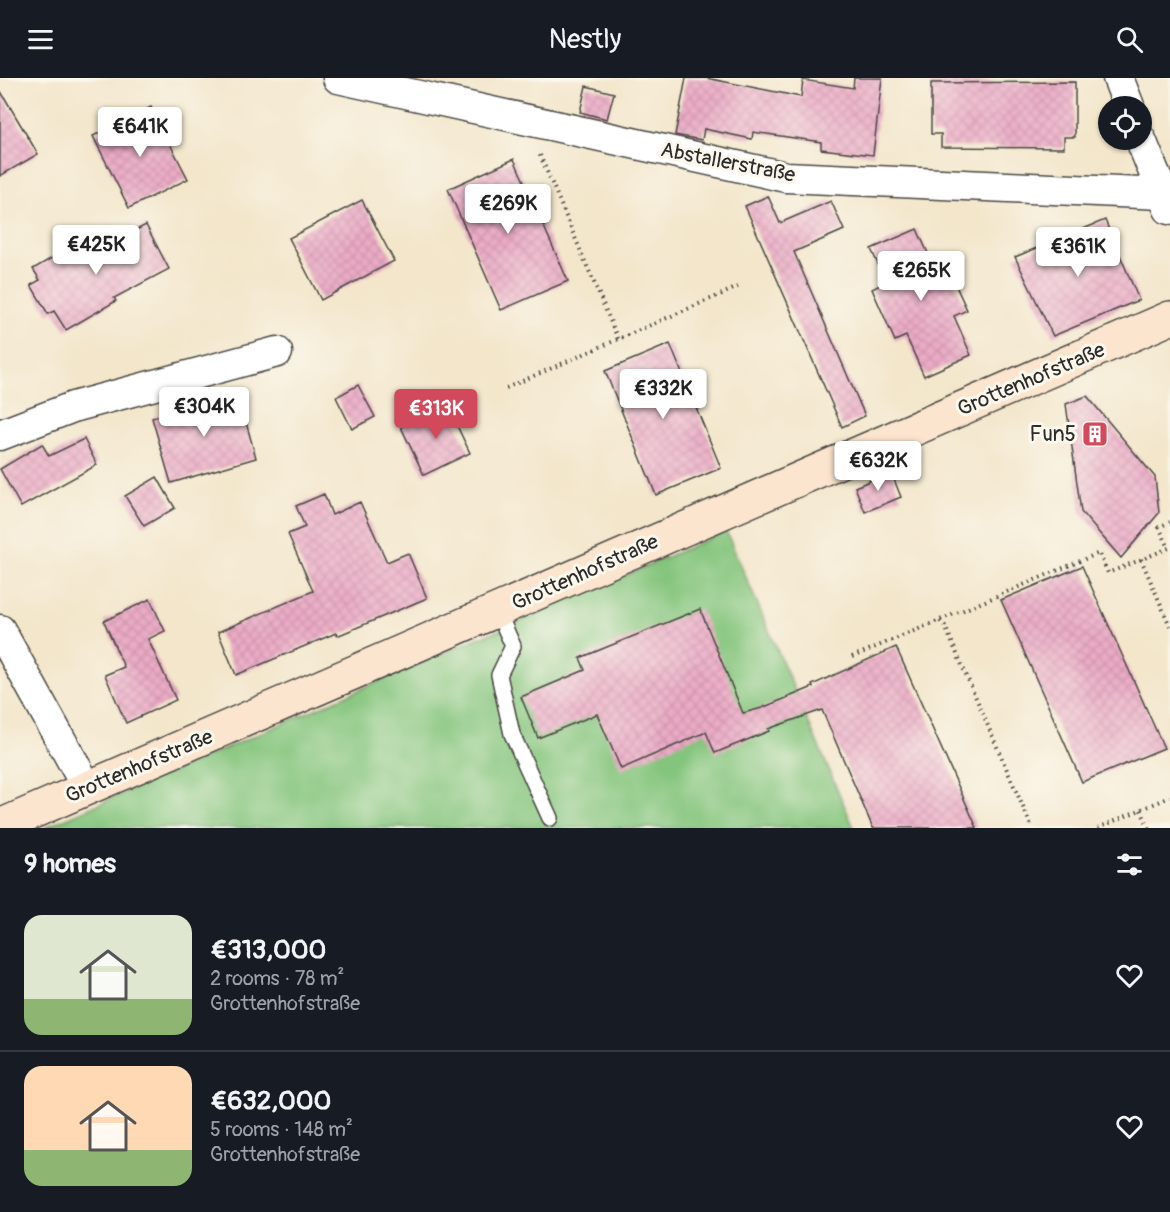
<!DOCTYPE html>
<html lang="en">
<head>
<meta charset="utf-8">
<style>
	:root { --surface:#171b24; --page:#20242c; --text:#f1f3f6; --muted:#9ea1a6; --line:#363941; --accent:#d1495b }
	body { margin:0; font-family:Pangolin,sans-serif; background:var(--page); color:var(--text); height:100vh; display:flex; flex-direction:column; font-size:22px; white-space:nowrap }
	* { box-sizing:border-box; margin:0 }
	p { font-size:20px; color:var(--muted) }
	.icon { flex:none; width:33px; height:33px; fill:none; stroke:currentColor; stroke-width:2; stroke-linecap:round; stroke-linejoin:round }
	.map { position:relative; height:750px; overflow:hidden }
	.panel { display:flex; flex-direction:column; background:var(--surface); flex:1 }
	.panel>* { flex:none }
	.fabs { position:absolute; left:1098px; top:18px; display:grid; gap:12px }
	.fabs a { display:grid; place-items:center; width:54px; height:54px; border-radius:50%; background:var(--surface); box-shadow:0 2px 4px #0004; font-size:30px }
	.price { position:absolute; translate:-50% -51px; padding:0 14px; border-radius:6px; background:#fff; color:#222; font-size:20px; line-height:39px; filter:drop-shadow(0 2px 3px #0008) }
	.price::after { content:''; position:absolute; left:50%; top:36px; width:18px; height:14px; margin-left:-9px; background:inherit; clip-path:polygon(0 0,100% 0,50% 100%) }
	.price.current { background:var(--accent); color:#fff }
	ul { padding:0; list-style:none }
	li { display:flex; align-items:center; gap:18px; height:150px; padding:0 24px }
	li+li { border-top:2px solid var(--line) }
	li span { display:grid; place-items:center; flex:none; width:168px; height:120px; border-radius:18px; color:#555 }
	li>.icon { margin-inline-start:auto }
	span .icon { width:72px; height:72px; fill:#fffc; stroke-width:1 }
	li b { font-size:26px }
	h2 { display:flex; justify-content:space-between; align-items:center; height:72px; padding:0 24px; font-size:26px }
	header { display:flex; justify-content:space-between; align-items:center; height:78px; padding:0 24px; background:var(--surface); font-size:27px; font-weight:600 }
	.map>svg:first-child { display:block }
	.pitch { fill:#84c57d; stroke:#587854; stroke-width:1.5 }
	.building { fill:url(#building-cross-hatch) }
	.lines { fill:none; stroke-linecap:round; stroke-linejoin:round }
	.service-casing { stroke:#494743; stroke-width:18 }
	.minor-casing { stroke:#494743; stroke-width:33 }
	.secondary-casing { stroke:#494743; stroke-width:36 }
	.path { stroke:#494743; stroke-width:4; stroke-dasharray:1.5 4.5; stroke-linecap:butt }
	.service { stroke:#fff; stroke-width:15 }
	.minor { stroke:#fff; stroke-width:30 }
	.secondary { stroke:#fce5cf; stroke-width:33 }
	.labels { text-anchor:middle; stroke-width:6; stroke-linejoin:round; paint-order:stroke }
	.street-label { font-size:21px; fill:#2b2b2b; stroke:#fbf7ec }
	.poi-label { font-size:21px; fill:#2b2b2b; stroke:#fbf7ec; text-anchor:end }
</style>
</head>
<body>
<header><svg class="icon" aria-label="menu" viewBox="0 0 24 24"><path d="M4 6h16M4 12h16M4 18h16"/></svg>Nestly<svg class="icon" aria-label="search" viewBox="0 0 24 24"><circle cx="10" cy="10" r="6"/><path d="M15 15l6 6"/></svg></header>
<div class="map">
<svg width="1170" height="750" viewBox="0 0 1170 750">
	<defs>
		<pattern id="building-cross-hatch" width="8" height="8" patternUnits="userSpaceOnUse" patternTransform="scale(1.5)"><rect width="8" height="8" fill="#ebabc6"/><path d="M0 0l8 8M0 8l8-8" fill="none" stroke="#ca93aa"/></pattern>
	</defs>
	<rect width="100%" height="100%" fill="#fbf7ec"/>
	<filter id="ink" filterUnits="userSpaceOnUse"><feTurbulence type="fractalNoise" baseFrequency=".0167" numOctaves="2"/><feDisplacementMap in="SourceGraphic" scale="12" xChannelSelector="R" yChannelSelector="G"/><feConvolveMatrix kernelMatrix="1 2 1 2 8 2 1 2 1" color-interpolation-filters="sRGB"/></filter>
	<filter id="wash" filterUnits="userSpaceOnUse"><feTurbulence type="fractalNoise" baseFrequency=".008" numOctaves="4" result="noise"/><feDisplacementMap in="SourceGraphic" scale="24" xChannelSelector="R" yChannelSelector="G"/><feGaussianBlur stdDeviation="1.35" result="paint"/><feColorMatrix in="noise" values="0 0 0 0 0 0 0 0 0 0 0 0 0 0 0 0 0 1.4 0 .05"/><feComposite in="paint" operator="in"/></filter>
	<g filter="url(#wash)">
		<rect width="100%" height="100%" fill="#f3e6cb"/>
		<polygon class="pitch" points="726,453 854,750 44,750 475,561 505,550"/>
		<g id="blocks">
			<g class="building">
				<polygon points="686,0 706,0 801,19 803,2 853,10 854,0 882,0 873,77 821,71 821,64 753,54 752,61 704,51 702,62 675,57"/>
				<polygon points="1075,4 1075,59 1064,59 1064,70 941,69 941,56 931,56 931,5"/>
				<polygon points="586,8 614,15 607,41 580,34"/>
				<polygon points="0,12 38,76 0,98"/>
				<polygon points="151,29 188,101 129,130 93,58"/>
				<polygon points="514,81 568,203 501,232 448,111"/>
				<polygon points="768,118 780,145 831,123 844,152 794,174 865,338 842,349 745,128"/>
				<polygon points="362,122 394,183 321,222 289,160"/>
				<polygon points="1105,142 1139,222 1053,258 1015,179"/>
				<polygon points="146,147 169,191 114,220 116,223 66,252 54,233 48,236 31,207 40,202 33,191 81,163 89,176"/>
				<polygon points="917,151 932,184 943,180 967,232 954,238 971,277 924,298 906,258 895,263 872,211 886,204 871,171"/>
				<polygon points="670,266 721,390 656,417 605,293"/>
				<polygon points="358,307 375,339 352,351 336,319"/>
				<polygon points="238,316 256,380 171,405 152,340"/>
				<polygon points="1087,318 1155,399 1159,435 1121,480 1081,434 1066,326"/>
				<polygon points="447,327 470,375 424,397 401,349"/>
				<polygon points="84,361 97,387 21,429 0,391 42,366 49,378"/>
				<polygon points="891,394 901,419 865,434 855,409"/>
				<polygon points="157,399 175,430 144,448 125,418"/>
				<polygon points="324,416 332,437 360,424 387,484 408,475 427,520 337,558 336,555 236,597 218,554 313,513 288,456 305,449 296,428"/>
				<polygon points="1082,488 1164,670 1082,704 1001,522"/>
				<polygon points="150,521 165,553 148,561 176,622 126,645 105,597 124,589 104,543"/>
				<polygon points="700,531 743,635 762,630 813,609 812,607 896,569 977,750 873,750 822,632 768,651 769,653 715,675 706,654 621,691 597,636 538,660 521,619 585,592 580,580"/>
			</g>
		</g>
	</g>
	<g filter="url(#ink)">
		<use href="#blocks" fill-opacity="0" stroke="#494743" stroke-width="1.5"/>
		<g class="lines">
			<defs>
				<polyline id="service" points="497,532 513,568 499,597 512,656 550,740"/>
				<g id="minor">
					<polyline points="338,0 786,99 1162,116"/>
					<polyline points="1118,0 1129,28"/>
					<polyline points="1141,62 1169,131"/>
					<polyline points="0,357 73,329 277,274"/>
					<polyline points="0,552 79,695 86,711"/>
				</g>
				<polyline id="secondary" points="0,748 1170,240"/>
			</defs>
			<use href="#service" class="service-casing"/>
			<use href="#minor" class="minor-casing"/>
			<use href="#secondary" class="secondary-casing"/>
			<g class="path">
				<polyline points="540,77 618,261"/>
				<polyline points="506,310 738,209"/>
				<polyline points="1141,481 1170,548"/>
				<polyline points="940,543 945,548 1032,750"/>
				<polyline points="852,579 1099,475 1108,495 1169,470 1159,449 1170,444"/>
				<polyline points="1141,732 1149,750"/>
				<polyline points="1098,750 1170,719"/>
			</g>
			<use href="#service" class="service"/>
			<use href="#minor" class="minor"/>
			<use href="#secondary" class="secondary"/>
		</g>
	</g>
	<defs>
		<symbol id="building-square" viewBox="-11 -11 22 22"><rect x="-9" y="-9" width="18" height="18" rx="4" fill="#d1495b" stroke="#fbf7ec"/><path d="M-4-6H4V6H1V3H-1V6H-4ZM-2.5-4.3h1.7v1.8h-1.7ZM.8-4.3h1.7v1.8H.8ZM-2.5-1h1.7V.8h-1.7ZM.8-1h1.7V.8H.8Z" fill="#fff"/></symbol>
	</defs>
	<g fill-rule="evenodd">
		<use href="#building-square" x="1080" y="341" width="30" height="30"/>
	</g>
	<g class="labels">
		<g class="street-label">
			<text transform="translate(728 84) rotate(11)" y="7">Abstallerstraße</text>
			<text transform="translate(1031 301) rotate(-23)" y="7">Grottenhofstraße</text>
			<text transform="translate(585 494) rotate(-24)" y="7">Grottenhofstraße</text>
			<text transform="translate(139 688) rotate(-23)" y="7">Grottenhofstraße</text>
		</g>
		<g class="poi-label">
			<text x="1076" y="363">Fun5</text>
		</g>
	</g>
</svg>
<div class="fabs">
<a><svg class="icon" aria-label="locate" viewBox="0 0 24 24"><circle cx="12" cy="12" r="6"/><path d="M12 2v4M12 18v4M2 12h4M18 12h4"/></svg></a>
</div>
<b class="price" style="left:140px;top:80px">€641K</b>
<b class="price" style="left:508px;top:157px">€269K</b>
<b class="price" style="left:96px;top:198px">€425K</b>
<b class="price" style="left:1078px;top:200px">€361K</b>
<b class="price" style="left:921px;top:224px">€265K</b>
<b class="price" style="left:663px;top:342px">€332K</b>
<b class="price" style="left:204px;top:360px">€304K</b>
<b class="price current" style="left:436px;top:362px">€313K</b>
<b class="price" style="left:878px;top:414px">€632K</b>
</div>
<section class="panel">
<h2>9 homes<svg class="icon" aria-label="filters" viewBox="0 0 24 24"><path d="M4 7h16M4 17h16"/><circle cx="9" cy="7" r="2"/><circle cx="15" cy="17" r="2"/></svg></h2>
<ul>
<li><span style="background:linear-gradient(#dfe7d0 70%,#8fb573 0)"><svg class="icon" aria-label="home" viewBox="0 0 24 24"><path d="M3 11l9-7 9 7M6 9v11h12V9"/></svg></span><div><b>€313,000</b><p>2 rooms · 78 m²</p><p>Grottenhofstraße</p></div><svg class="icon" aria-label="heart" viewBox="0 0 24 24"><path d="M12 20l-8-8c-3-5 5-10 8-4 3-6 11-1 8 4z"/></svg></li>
<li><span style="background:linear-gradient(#ffd9b3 70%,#8fb573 0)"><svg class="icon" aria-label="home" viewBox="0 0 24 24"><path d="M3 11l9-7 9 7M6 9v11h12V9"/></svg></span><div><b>€632,000</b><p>5 rooms · 148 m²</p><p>Grottenhofstraße</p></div><svg class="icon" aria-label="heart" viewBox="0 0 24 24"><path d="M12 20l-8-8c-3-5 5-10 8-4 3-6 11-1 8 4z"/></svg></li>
</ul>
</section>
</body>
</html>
